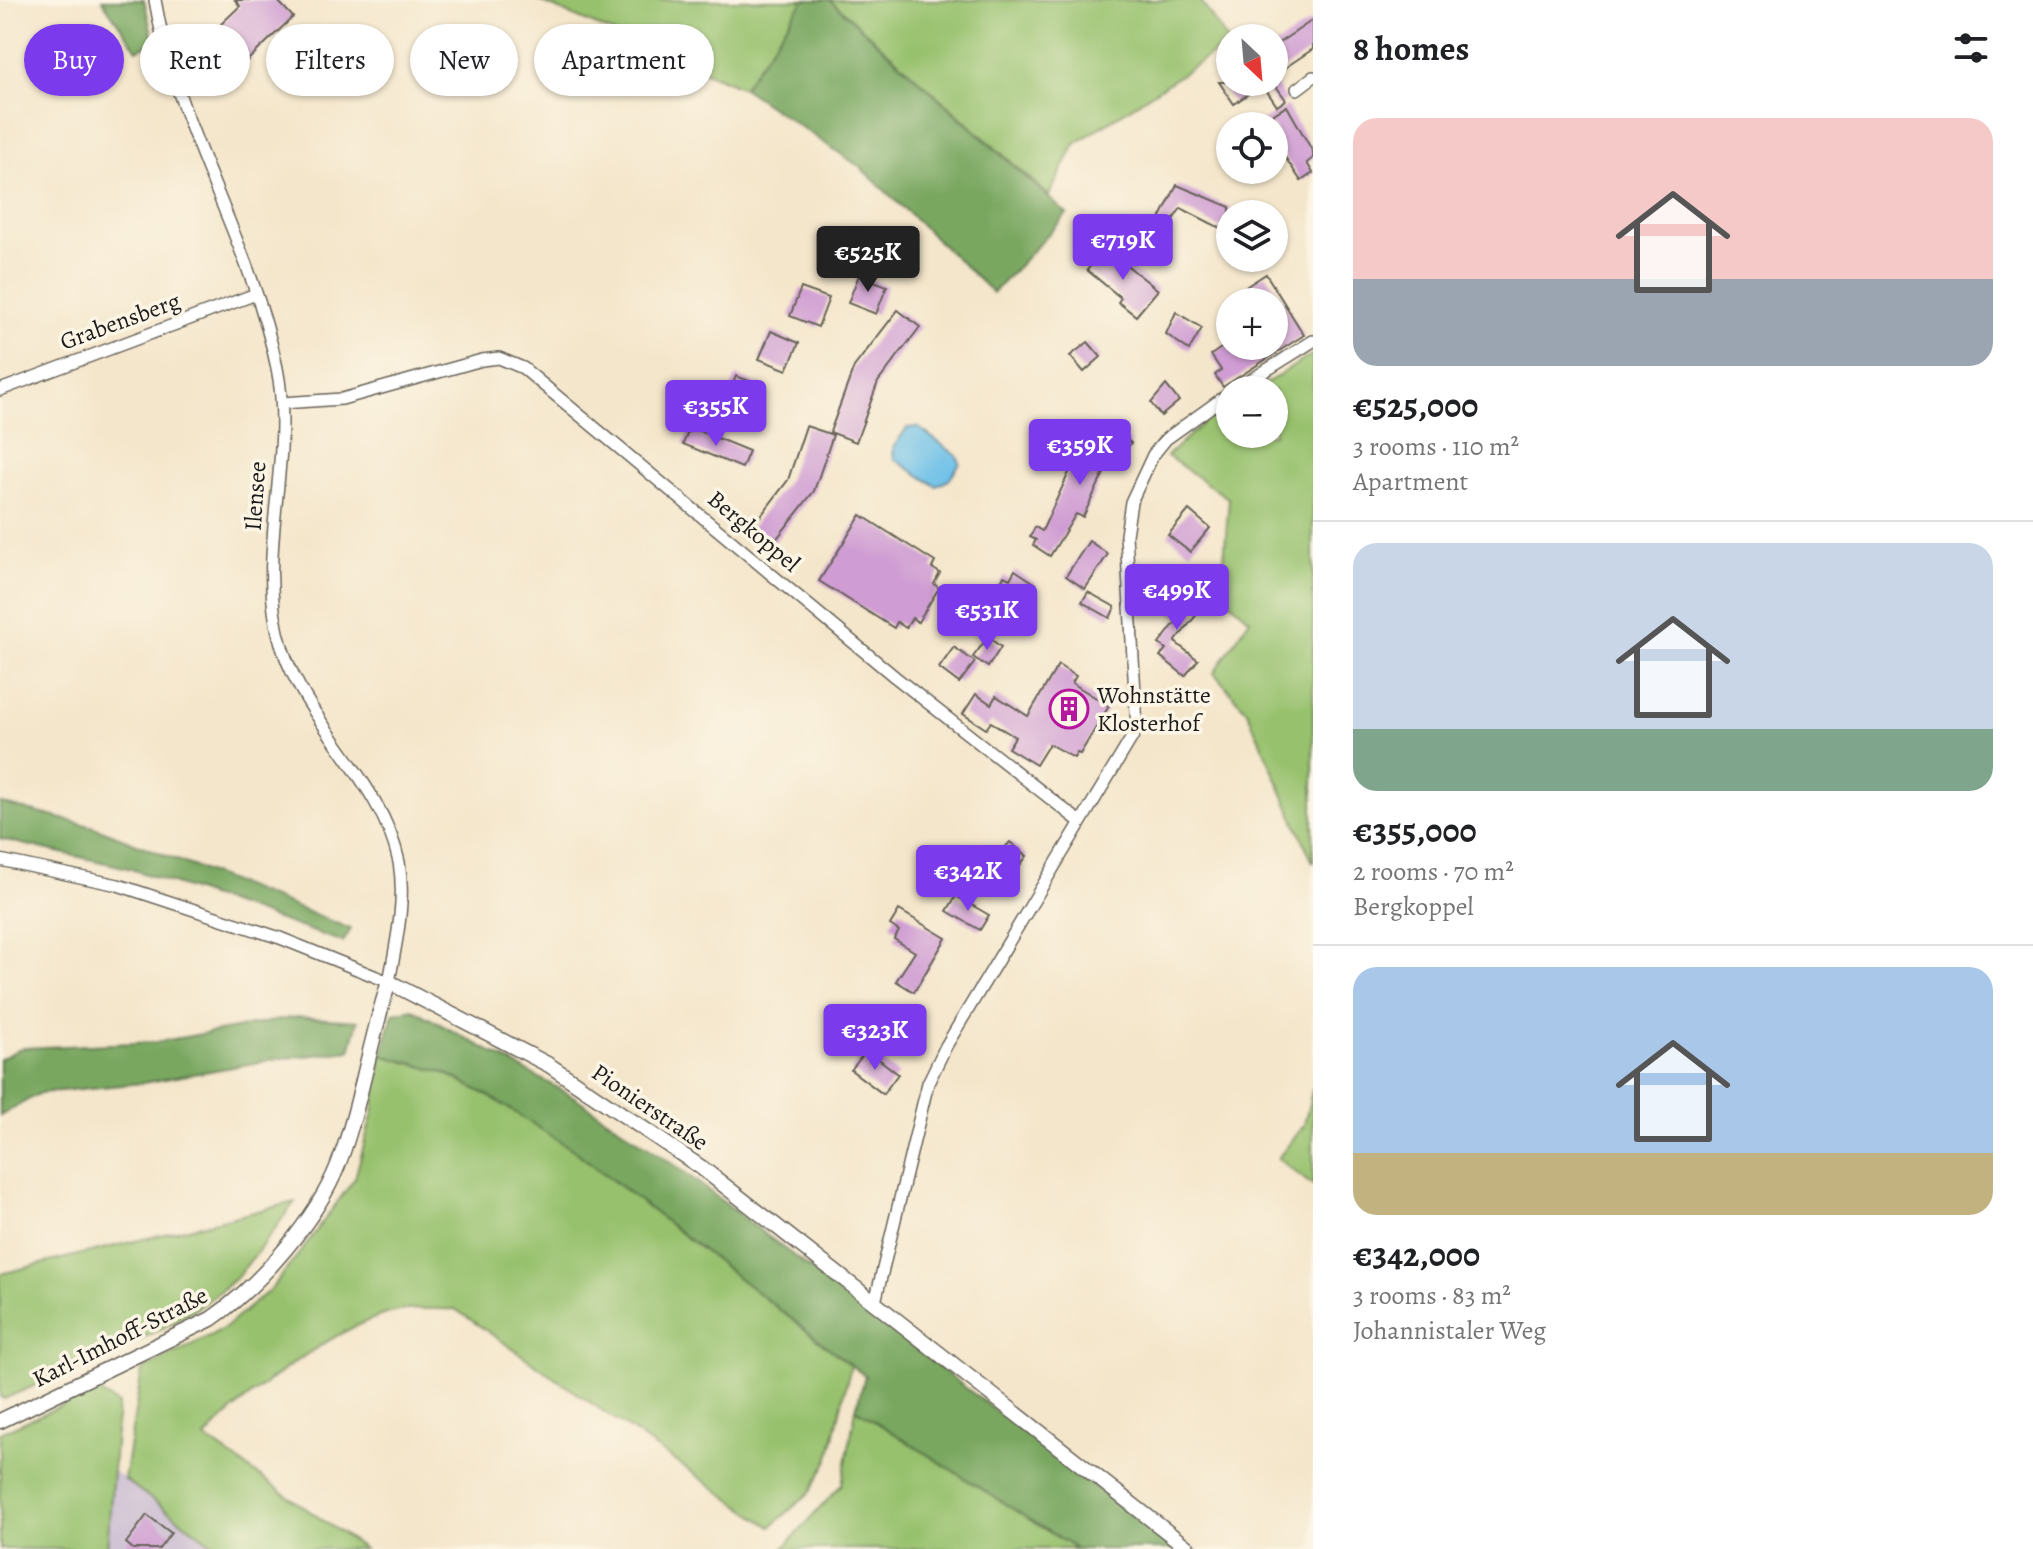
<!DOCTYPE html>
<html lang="en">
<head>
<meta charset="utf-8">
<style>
	:root { --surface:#fff; --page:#f2f2f2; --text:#202124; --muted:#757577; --line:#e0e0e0; --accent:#7c3aed }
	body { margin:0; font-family:Alegreya,serif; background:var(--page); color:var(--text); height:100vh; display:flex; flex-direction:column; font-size:30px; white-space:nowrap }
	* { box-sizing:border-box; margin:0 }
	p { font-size:26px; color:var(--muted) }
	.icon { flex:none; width:44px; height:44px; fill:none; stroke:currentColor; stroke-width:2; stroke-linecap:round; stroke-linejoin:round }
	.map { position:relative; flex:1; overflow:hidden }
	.sheet { display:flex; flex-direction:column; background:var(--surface); width:720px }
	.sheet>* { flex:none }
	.guide { position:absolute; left:24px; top:24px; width:760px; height:72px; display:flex; gap:16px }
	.needle { width:52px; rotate:154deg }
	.tools { position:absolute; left:1216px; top:24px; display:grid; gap:16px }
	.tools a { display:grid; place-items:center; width:72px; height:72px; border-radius:50%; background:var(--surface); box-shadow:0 2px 6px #0004; font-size:40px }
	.price { position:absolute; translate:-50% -68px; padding:0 18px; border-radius:8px; background:var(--accent); color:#fff; font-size:26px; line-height:52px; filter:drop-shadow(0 2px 4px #0008) }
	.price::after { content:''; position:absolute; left:50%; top:48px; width:24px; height:18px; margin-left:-12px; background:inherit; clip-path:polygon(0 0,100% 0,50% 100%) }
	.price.selected { background:#222; color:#fff }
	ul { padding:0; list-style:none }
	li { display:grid; align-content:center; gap:16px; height:424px; padding:0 40px }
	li+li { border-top:2px solid var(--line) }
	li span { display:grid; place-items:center; height:248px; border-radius:24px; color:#555 }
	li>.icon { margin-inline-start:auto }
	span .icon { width:144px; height:144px; fill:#fffc; stroke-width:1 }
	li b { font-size:34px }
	h2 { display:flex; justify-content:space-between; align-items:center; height:96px; padding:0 40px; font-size:34px }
	.chip { padding:0 28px; border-radius:36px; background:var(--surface); box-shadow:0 2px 6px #0004; font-size:28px; line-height:72px }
	.chip.selected { background:var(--accent); color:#fff }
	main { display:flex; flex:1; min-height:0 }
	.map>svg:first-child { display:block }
	.industrial { fill:#ccbed3 }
	.green { fill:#97c16d; stroke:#5a6e44; stroke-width:2 }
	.forest { fill:#79a760; stroke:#4a623e; stroke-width:2 }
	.water { fill:#6cc0e8; stroke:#446e82; stroke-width:2 }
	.building { fill:#cf9cd3 }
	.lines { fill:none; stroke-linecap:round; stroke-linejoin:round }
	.minor-casing { stroke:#686359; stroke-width:14 }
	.tertiary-casing { stroke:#686359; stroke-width:17 }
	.minor { stroke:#fff; stroke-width:11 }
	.tertiary { stroke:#fff; stroke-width:14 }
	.labels { text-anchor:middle; stroke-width:7; stroke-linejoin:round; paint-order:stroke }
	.street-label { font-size:24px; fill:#1c1c1c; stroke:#fcf5e5 }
	.poi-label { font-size:24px; fill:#1c1c1c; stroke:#fcf5e5; text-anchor:start }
</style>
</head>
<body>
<main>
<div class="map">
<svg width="1313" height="1549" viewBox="0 0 1313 1549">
	<rect width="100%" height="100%" fill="#fcf5e5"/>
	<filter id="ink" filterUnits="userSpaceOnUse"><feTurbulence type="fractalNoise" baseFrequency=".0125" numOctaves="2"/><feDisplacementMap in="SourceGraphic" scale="16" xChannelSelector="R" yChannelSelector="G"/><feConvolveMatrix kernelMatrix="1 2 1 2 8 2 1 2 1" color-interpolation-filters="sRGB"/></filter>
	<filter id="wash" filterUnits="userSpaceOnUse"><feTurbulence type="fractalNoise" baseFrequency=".006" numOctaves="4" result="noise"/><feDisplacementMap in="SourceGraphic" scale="32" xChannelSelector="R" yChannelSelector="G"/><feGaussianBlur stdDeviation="1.8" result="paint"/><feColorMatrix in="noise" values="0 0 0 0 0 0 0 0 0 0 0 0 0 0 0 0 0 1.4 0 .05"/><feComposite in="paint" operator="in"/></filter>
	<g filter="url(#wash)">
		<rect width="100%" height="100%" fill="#f4e6cb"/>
		<polygon class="industrial" points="112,1470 220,1549 107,1549"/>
		<g class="green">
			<polygon points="536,0 804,0 743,88"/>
			<polygon points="830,0 1200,0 1229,43 1075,144 1049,196"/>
			<polygon points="1313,354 1313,863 1247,711 1214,673 1250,619 1221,594 1229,499 1167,456 1204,422 1230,406 1230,434 1274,434 1274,390 1255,390"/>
			<path d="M 382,1055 L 445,1073 L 491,1097 L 575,1151 L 851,1365 L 829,1458 L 811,1491 L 771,1527 L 455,1309 C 437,1310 416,1307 399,1311 C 341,1322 244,1394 205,1438 L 364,1549 L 220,1549 L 124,1479 L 142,1370 L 223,1329 L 271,1289 L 305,1246 L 355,1178 L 373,1112 Z"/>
			<polygon points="1313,1087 1313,1186 1278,1158 1304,1125"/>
			<path d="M 295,1202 C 276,1226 258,1253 238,1275 C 186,1329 73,1368 4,1399 L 0,1397 L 0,1274 Z"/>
			<polygon points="96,1390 118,1404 107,1549 0,1549 0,1433"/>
			<polygon points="856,1409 1076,1549 783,1549 842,1484"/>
		</g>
		<g class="forest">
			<polygon points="102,0 144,0 154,42 137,50"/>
			<polygon points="804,0 830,0 1067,214 993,293 860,167 743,88"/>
			<polygon points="0,803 94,827 351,929 343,942 128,868 0,839"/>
			<polygon points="412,1009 573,1096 675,1165 1176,1549 1076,1549 856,1409 865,1376 575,1151 491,1097 445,1073 382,1055 393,1013"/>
			<polygon points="296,1017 358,1021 350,1051 277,1059 143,1083 40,1093 0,1116 0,1059 21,1048 157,1042"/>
		</g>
		<polygon class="water" points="918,427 957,456 960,463 949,480 936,486 894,459 893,448 907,428"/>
		<g id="blocks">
			<g class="building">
				<polygon points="235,0 277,0 293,17 229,78 198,46 240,6"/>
				<polygon points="1313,20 1313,49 1274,75 1274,46"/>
				<polygon points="1219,82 1273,82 1286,100 1277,106 1262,84 1234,104"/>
				<polygon points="1287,106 1313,152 1313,158 1307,163 1313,173 1301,181 1283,154 1274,126 1254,126"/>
				<polygon points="1177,185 1230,207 1230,233 1181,208 1168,227 1159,221"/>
				<polygon points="1105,248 1158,290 1136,316 1118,302 1121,298 1087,270"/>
				<polygon points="1266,274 1304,335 1223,387 1215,375 1221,370 1211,355 1224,346 1274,346 1274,302 1253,302 1244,288"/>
				<polygon points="859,275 887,286 876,314 848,303"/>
				<polygon points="801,288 829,298 818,327 790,316"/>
				<polygon points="898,310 920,327 878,382 856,442 830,432 854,367"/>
				<polygon points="1176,312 1202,328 1189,350 1166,334"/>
				<polygon points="771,331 799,343 787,370 759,359"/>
				<polygon points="1088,342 1101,357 1084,372 1070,356"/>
				<polygon points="736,376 763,386 753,412 726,402"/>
				<polygon points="1166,385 1179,401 1161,416 1151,403"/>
				<polygon points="806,426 833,435 814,491 771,546 750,530 788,480"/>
				<polygon points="690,427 749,451 742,468 683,444"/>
				<polygon points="1112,429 1131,443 1115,464 1110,460 1083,517 1076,514 1050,556 1033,545 1036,540 1030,537 1035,527 1042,531 1077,455 1097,431 1105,437"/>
				<polygon points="1189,510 1210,528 1190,552 1168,535"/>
				<polygon points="861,515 935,562 932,568 940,573 934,584 939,588 932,599 918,622 912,618 906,628 897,622 894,628 819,581"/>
				<polygon points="1089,541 1108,554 1085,589 1066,576"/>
				<polygon points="1015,570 1036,584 1011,623 996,613 1005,600 999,596 1003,590 997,587 1004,576 1010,579"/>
				<polygon points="1168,586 1197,614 1175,642 1198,660 1185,676 1160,656 1166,649 1159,644 1179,618 1156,600"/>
				<polygon points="1088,592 1115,607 1110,618 1082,602"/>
				<polygon points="988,637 1001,647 988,667 973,657"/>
				<polygon points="954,647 975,662 959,683 939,668"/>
				<polygon points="1058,665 1076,676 1072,683 1109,706 1080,754 1077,753 1074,758 1049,744 1036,765 1008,748 1015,737 991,722 986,729 963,714 976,694 991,704 996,696 1028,716"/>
				<polygon points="1010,842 1027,856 1004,886 984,870"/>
				<polygon points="956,896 989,915 980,930 947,911"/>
				<polygon points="899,910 946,938 914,992 896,981 915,952 894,939 899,931 890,925"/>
				<polygon points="867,1050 898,1074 883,1094 851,1070"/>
				<polygon points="147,1515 171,1533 159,1549 133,1549 126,1543"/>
			</g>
		</g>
	</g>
	<g filter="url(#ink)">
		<use href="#blocks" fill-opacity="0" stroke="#686359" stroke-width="2"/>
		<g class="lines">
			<defs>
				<g id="minor">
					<polyline points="1297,89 1313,77"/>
					<polyline points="0,390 256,294"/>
					<polyline points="1235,390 1313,341"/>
					<polyline points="282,403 342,399 482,360 499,358 523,368 895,677 1079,821"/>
					<path d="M 0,860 L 118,885 L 280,938 L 389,982 C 396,944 406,901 399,862 C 382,782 309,727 283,650 C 252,558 296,461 277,368 C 251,241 176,128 155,0"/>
					<polyline points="875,1302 928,1083 946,1046 1137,729 1126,535 1131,502 1153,455 1166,439 1230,393"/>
				</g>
				<path id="tertiary" d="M 0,1421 L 211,1319 C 259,1286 317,1219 338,1165 C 361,1106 369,1042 389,982 L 549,1065 L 702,1168 L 1189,1549"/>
			</defs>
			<use href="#minor" class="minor-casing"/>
			<use href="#tertiary" class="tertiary-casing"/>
			<use href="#minor" class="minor"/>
			<use href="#tertiary" class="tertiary"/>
		</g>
	</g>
	<defs>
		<symbol id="building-ring" viewBox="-11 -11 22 22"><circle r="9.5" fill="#fcf5e5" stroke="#b5179e" stroke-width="1.5"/><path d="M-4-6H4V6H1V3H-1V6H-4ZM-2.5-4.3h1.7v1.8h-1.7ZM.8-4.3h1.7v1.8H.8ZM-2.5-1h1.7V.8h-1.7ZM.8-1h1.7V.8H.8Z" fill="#b5179e"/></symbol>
	</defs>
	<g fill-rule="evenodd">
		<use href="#building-ring" x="1047" y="687" width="44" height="44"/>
	</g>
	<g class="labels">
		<g class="street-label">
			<text transform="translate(120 321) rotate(-20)" y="8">Grabensberg</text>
			<text transform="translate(255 496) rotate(-86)" y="8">Ilensee</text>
			<text transform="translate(754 531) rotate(40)" y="8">Bergkoppel</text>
			<text transform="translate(650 1107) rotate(34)" y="8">Pionierstraße</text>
			<text transform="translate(120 1337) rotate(-27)" y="8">Karl-Imhoff-Straße</text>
		</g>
		<g class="poi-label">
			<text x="1097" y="703">Wohnstätte<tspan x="1097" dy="28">Klosterhof</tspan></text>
		</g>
	</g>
</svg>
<div class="tools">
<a><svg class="needle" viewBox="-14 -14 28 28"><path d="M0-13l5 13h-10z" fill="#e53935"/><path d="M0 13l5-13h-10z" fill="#757577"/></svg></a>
<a><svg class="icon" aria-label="locate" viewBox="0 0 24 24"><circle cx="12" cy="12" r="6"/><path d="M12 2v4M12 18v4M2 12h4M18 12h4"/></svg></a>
<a><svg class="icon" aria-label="layers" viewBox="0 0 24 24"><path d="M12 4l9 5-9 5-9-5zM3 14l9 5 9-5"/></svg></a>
<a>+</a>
<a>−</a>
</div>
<b class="price" style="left:1123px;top:282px">€719K</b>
<b class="price selected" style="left:868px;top:294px">€525K</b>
<b class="price" style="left:716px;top:448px">€355K</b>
<b class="price" style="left:1080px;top:487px">€359K</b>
<b class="price" style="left:1177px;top:632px">€499K</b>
<b class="price" style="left:987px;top:652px">€531K</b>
<b class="price" style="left:968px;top:913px">€342K</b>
<b class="price" style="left:875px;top:1072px">€323K</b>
<div class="guide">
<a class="chip selected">Buy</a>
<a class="chip">Rent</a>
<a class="chip">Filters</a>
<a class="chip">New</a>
<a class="chip">Apartment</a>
</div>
</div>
<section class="sheet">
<h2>8 homes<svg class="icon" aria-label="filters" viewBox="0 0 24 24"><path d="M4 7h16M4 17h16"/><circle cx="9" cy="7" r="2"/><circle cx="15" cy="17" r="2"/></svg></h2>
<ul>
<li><span style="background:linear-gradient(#f6c9c9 65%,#9aa5b1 0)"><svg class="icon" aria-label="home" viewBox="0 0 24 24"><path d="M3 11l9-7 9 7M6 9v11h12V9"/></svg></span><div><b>€525,000</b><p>3 rooms · 110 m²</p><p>Apartment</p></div></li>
<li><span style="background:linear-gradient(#c9d6e8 75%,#7fa58c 0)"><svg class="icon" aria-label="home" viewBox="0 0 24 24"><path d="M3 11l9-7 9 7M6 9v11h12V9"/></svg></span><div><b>€355,000</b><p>2 rooms · 70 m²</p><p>Bergkoppel</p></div></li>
<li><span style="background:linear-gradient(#a9c7e8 75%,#c2b280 0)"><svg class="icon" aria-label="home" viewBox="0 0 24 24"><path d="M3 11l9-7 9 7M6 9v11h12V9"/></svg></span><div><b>€342,000</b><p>3 rooms · 83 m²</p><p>Johannistaler Weg</p></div></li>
</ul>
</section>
</main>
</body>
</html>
